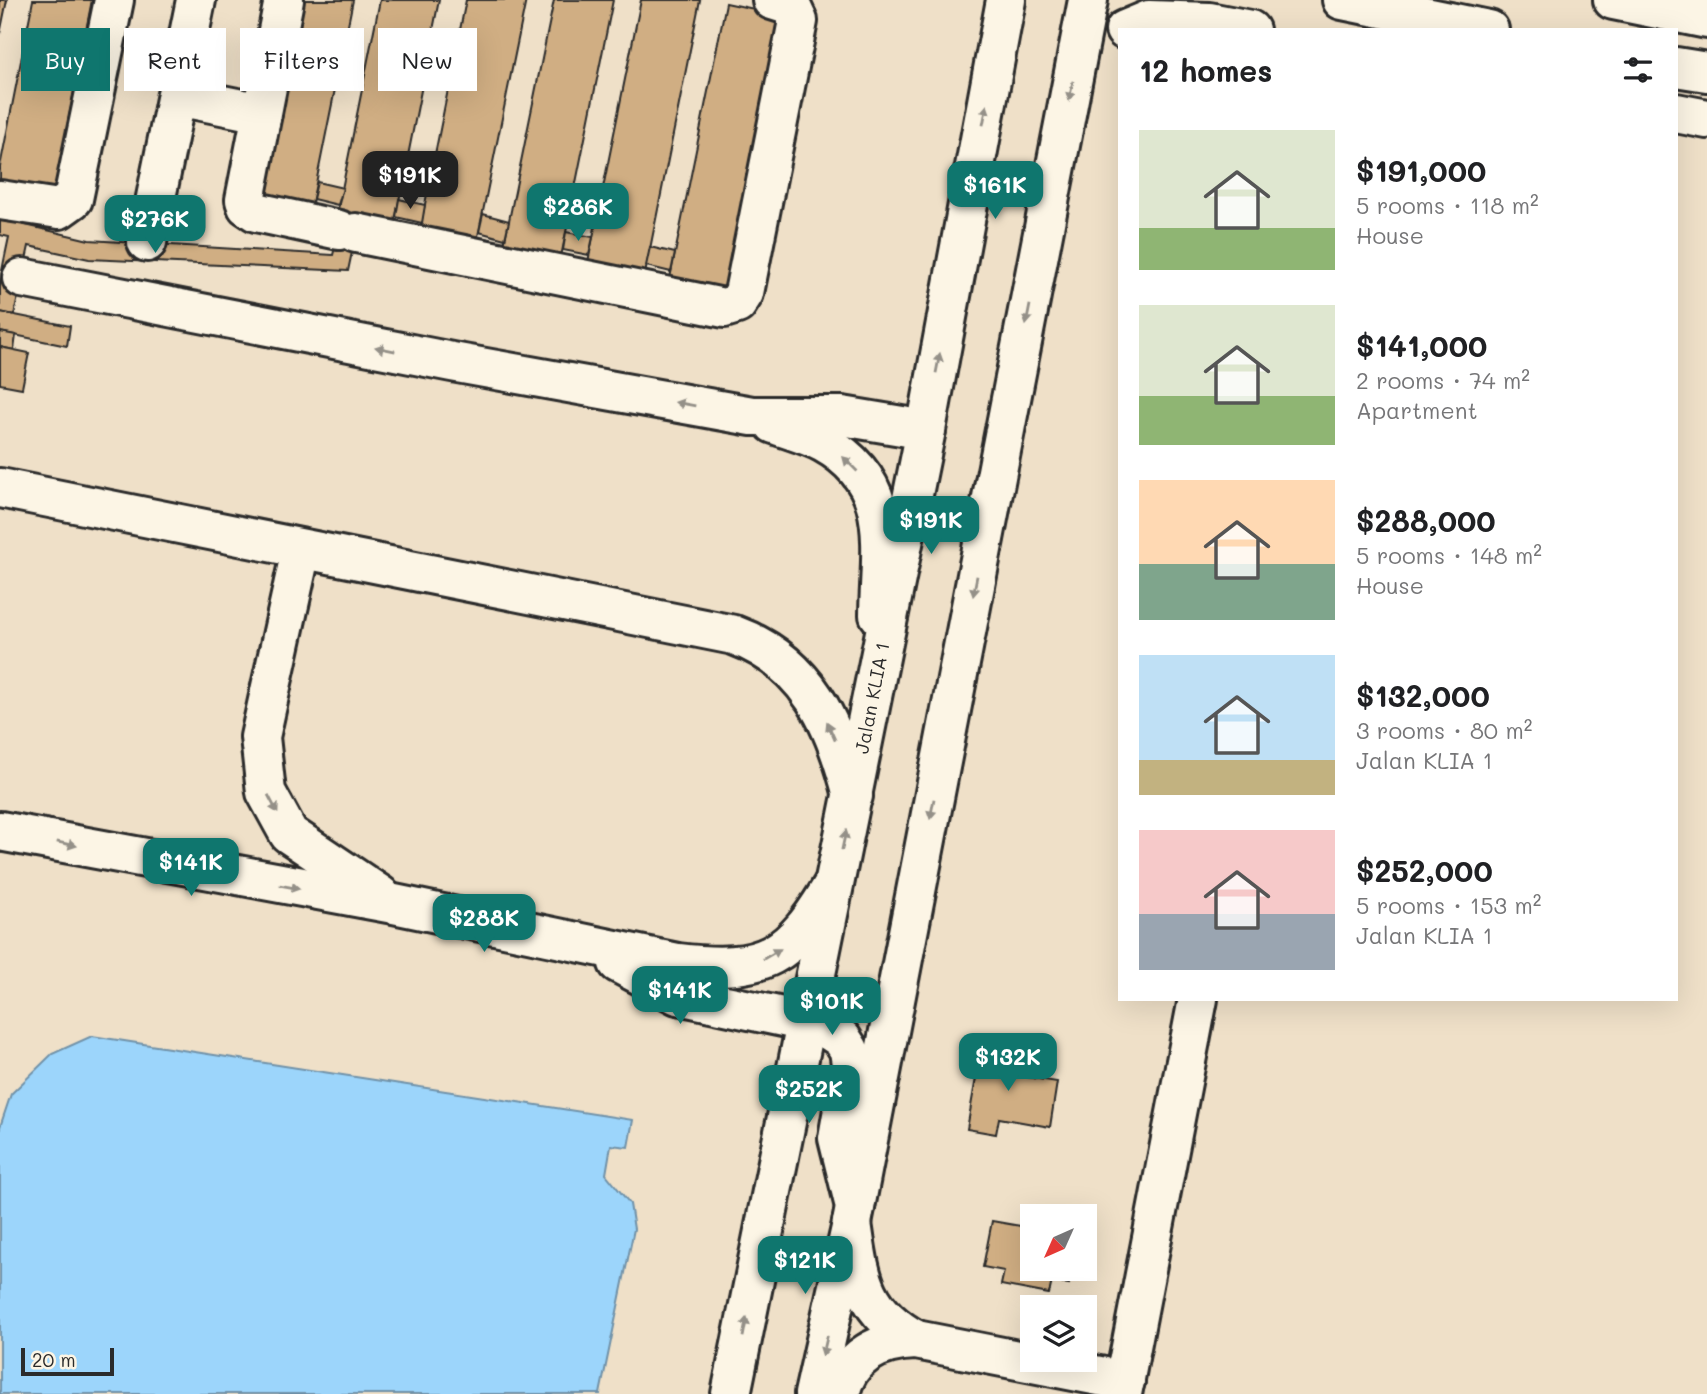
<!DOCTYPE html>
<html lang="en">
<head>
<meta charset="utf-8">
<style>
	:root { --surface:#fff; --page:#f2f2f2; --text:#202124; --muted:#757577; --accent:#0f766e }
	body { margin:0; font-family:Mali,sans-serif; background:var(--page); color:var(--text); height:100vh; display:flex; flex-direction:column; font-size:26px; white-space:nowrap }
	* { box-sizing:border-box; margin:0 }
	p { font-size:23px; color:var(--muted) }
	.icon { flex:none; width:38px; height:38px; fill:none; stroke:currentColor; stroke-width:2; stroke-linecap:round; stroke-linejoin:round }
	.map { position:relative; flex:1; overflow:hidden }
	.panel { position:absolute; left:1118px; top:28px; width:560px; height:973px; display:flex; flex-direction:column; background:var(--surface); border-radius:0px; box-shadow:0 7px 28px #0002 }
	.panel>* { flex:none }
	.hud { position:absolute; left:21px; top:28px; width:665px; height:63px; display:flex; gap:14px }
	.needle { width:46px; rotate:225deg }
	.controls { position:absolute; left:1020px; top:1204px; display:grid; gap:14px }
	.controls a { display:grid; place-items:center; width:77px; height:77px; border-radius:0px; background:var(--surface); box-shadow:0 7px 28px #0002; font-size:35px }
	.scale { position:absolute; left:21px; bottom:18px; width:93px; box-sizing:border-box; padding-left:7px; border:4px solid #2b2b2b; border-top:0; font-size:19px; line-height:24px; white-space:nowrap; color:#2b2b2b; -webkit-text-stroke:5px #fcf5e5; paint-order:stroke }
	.price { position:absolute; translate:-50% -60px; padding:0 16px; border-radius:14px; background:var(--accent); color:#fff; font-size:23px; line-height:46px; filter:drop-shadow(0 2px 4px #0008) }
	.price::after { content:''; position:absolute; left:50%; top:42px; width:21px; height:16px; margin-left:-10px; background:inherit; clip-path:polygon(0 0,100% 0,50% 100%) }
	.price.active { background:#222; color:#fff }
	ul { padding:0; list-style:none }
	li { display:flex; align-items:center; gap:21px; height:175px; padding:0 21px }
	li span { display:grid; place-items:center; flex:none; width:196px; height:140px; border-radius:0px; color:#555 }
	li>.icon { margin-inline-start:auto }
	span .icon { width:84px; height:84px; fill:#fffc; stroke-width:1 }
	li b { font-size:30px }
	h2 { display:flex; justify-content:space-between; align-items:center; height:84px; padding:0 21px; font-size:30px }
	.tag { padding:0 24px; border-radius:0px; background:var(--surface); box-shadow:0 7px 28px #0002; font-size:24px; line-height:63px }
	.tag.active { background:var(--accent); color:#fff }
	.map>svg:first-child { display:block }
	.water { fill:#9cd5fb; stroke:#6f91a8; stroke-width:2 }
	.building { fill:#d0ae83; stroke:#2b2b2b; stroke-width:2 }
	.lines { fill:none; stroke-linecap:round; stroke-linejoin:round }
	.minor-casing { stroke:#2b2b2b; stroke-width:44 }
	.major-casing { stroke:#2b2b2b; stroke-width:44 }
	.minor { stroke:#fcf5e5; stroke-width:38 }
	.major { stroke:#fcf5e5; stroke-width:38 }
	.oneway { fill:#949088 }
	.labels { text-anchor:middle; stroke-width:7; stroke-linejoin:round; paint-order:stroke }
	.street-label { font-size:19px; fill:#2b2b2b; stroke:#fcf5e5 }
</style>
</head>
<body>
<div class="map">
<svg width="1707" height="1394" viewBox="0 0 1707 1394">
	<rect width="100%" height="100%" fill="#efe0c8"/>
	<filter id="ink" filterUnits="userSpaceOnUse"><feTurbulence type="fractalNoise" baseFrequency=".0143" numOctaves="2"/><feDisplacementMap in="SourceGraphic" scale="14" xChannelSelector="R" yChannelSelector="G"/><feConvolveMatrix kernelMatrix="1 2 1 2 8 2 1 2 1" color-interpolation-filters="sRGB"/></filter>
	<g filter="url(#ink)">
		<polygon class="water" points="92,1036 633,1120 628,1147 611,1145 606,1174 630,1204 634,1229 600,1394 0,1394 0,1127 11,1094 52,1054"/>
		<g class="building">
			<polygon points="0,0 7,0 0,34"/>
			<polygon points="33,0 92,0 54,193 0,182 0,167"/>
			<polygon points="294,0 353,0 311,208 254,195"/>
			<polygon points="380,0 439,0 394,226 337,214"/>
			<polygon points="466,0 526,0 477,241 420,229"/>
			<polygon points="554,0 613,0 561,257 504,245"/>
			<polygon points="641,0 700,0 645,274 588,262"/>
			<polygon points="726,3 783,15 727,290 670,278"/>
			<polygon points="317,182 343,188 338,205 313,199"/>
			<polygon points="399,199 425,205 422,223 396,217"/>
			<polygon points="483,214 509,221 505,239 479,232"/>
			<polygon points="343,216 359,219 348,271 89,259 29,246 14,315 0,312 0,280 9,237 0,235 0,219 89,240 333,255"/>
			<polygon points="566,232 593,237 589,255 563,250"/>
			<polygon points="650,247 675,253 671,272 646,266"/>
			<polygon points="0,312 70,326 67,346 0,332"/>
			<polygon points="0,332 16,335 14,350 0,347"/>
			<polygon points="0,347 29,353 22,388 0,384"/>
			<polygon points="982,1044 1018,1050 1014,1075 1057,1082 1050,1127 999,1118 996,1134 967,1129"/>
			<polygon points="992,1221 1032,1228 1032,1269 1072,1269 1069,1284 1052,1281 1049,1294 1001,1285 1004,1271 983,1267"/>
		</g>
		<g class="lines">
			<defs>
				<g id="minor">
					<polyline points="284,0 245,200 247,206 256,212 339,230"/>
					<polyline points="1342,0 1489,30"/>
					<polyline points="1613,0 1707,19"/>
					<polyline points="1125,30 1149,20 1209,22 1250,30"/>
					<polyline points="1676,67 1707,72"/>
					<polyline points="177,96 262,113"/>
					<polyline points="1676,113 1707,119"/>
					<polyline points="0,200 59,209 73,199 114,0"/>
					<polyline points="356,233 724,308 737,304 744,293 798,21 791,6 772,0"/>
					<polyline points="147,242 196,0"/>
					<polyline points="22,278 452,362 752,416 842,416 926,430"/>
					<path d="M 774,424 C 790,430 809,435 824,443 C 896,483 880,546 879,615"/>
					<path d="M 0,488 L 734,635 C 808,662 835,724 853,796"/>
					<polyline points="301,550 260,737 266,792 289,834 380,895"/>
					<path d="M 0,831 L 394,904 L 678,963 C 765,973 790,958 834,883"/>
					<polyline points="618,963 678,995 821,1025 842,1039 849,1050 851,1064 838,1138 855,1207"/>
					<path d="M 852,1223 C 860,1278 863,1311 916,1340"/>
					<path d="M 840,1394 C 848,1355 880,1341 916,1340 L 1125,1381"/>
					<polyline points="1122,1394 1198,999"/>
				</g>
				<g id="major">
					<polyline points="731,1394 926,430 1006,0"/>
					<polyline points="814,1394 852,1223 1088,0"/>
				</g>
			</defs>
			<use href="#minor" class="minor-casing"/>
			<use href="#major" class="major-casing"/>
			<use href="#minor" class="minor"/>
			<use href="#major" class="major"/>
		</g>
		<defs><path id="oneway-solid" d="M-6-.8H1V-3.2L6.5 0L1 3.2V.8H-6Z" transform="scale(1.75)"/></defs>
		<g class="oneway">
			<use href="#oneway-solid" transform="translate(1071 91) rotate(101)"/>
			<use href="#oneway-solid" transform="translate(985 115) rotate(-79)"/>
			<use href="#oneway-solid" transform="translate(1028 315) rotate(101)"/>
			<use href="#oneway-solid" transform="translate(385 349) rotate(-169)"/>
			<use href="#oneway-solid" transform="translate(938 363) rotate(-79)"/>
			<use href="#oneway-solid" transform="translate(685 404) rotate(-170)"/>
			<use href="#oneway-solid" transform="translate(850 464) rotate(-135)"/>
			<use href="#oneway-solid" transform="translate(975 586) rotate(101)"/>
			<use href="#oneway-solid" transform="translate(831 731) rotate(-114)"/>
			<use href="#oneway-solid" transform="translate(273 804) rotate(62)"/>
			<use href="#oneway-solid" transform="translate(932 809) rotate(101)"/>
			<use href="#oneway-solid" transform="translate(844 840) rotate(-78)"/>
			<use href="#oneway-solid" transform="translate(67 844) rotate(11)"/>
			<use href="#oneway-solid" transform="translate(290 887) rotate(10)"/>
			<use href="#oneway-solid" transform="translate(772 954) rotate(-30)"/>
			<use href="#oneway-solid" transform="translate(745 1327) rotate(-79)"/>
			<use href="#oneway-solid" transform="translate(825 1346) rotate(103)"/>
		</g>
	</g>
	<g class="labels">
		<g class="street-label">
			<text transform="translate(872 698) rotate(-79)" y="7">Jalan KLIA 1</text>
		</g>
	</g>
</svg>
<div class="controls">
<a><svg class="needle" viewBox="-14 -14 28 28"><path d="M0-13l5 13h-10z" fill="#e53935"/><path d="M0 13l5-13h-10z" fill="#757577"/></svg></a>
<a><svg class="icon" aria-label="layers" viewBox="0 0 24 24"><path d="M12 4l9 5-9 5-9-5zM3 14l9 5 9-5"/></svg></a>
</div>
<div class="scale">20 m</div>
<b class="price active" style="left:410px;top:211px">$191K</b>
<b class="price" style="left:995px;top:221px">$161K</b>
<b class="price" style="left:578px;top:243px">$286K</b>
<b class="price" style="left:155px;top:255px">$276K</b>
<b class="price" style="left:931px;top:556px">$191K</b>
<b class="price" style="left:191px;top:898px">$141K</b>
<b class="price" style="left:484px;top:954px">$288K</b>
<b class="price" style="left:680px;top:1026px">$141K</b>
<b class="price" style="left:832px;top:1037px">$101K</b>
<b class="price" style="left:1008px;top:1093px">$132K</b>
<b class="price" style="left:809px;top:1125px">$252K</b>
<b class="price" style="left:805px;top:1296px">$121K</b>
<div class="hud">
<a class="tag active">Buy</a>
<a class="tag">Rent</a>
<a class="tag">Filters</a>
<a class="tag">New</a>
</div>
<section class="panel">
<h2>12 homes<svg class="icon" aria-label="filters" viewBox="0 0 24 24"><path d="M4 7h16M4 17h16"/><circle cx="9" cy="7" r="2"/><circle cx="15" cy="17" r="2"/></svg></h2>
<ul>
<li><span style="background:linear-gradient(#dfe7d0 70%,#8fb573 0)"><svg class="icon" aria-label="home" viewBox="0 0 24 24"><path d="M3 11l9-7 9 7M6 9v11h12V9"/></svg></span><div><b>$191,000</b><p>5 rooms · 118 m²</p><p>House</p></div></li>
<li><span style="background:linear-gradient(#dfe7d0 65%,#8fb573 0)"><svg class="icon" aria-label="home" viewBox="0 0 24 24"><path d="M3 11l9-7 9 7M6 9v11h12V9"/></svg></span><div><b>$141,000</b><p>2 rooms · 74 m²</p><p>Apartment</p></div></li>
<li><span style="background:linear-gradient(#ffd9b3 60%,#7fa58c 0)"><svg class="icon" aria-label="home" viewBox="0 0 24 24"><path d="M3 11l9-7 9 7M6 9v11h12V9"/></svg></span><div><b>$288,000</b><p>5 rooms · 148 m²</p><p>House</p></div></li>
<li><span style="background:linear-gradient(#bfe0f5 75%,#c2b280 0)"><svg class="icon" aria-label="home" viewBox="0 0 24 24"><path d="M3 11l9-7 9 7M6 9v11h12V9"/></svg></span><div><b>$132,000</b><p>3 rooms · 80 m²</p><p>Jalan KLIA 1</p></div></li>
<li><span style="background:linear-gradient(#f6c9c9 60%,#9aa5b1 0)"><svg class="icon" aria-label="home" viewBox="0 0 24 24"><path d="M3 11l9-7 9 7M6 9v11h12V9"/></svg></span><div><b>$252,000</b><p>5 rooms · 153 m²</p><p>Jalan KLIA 1</p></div></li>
</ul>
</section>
</div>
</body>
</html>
